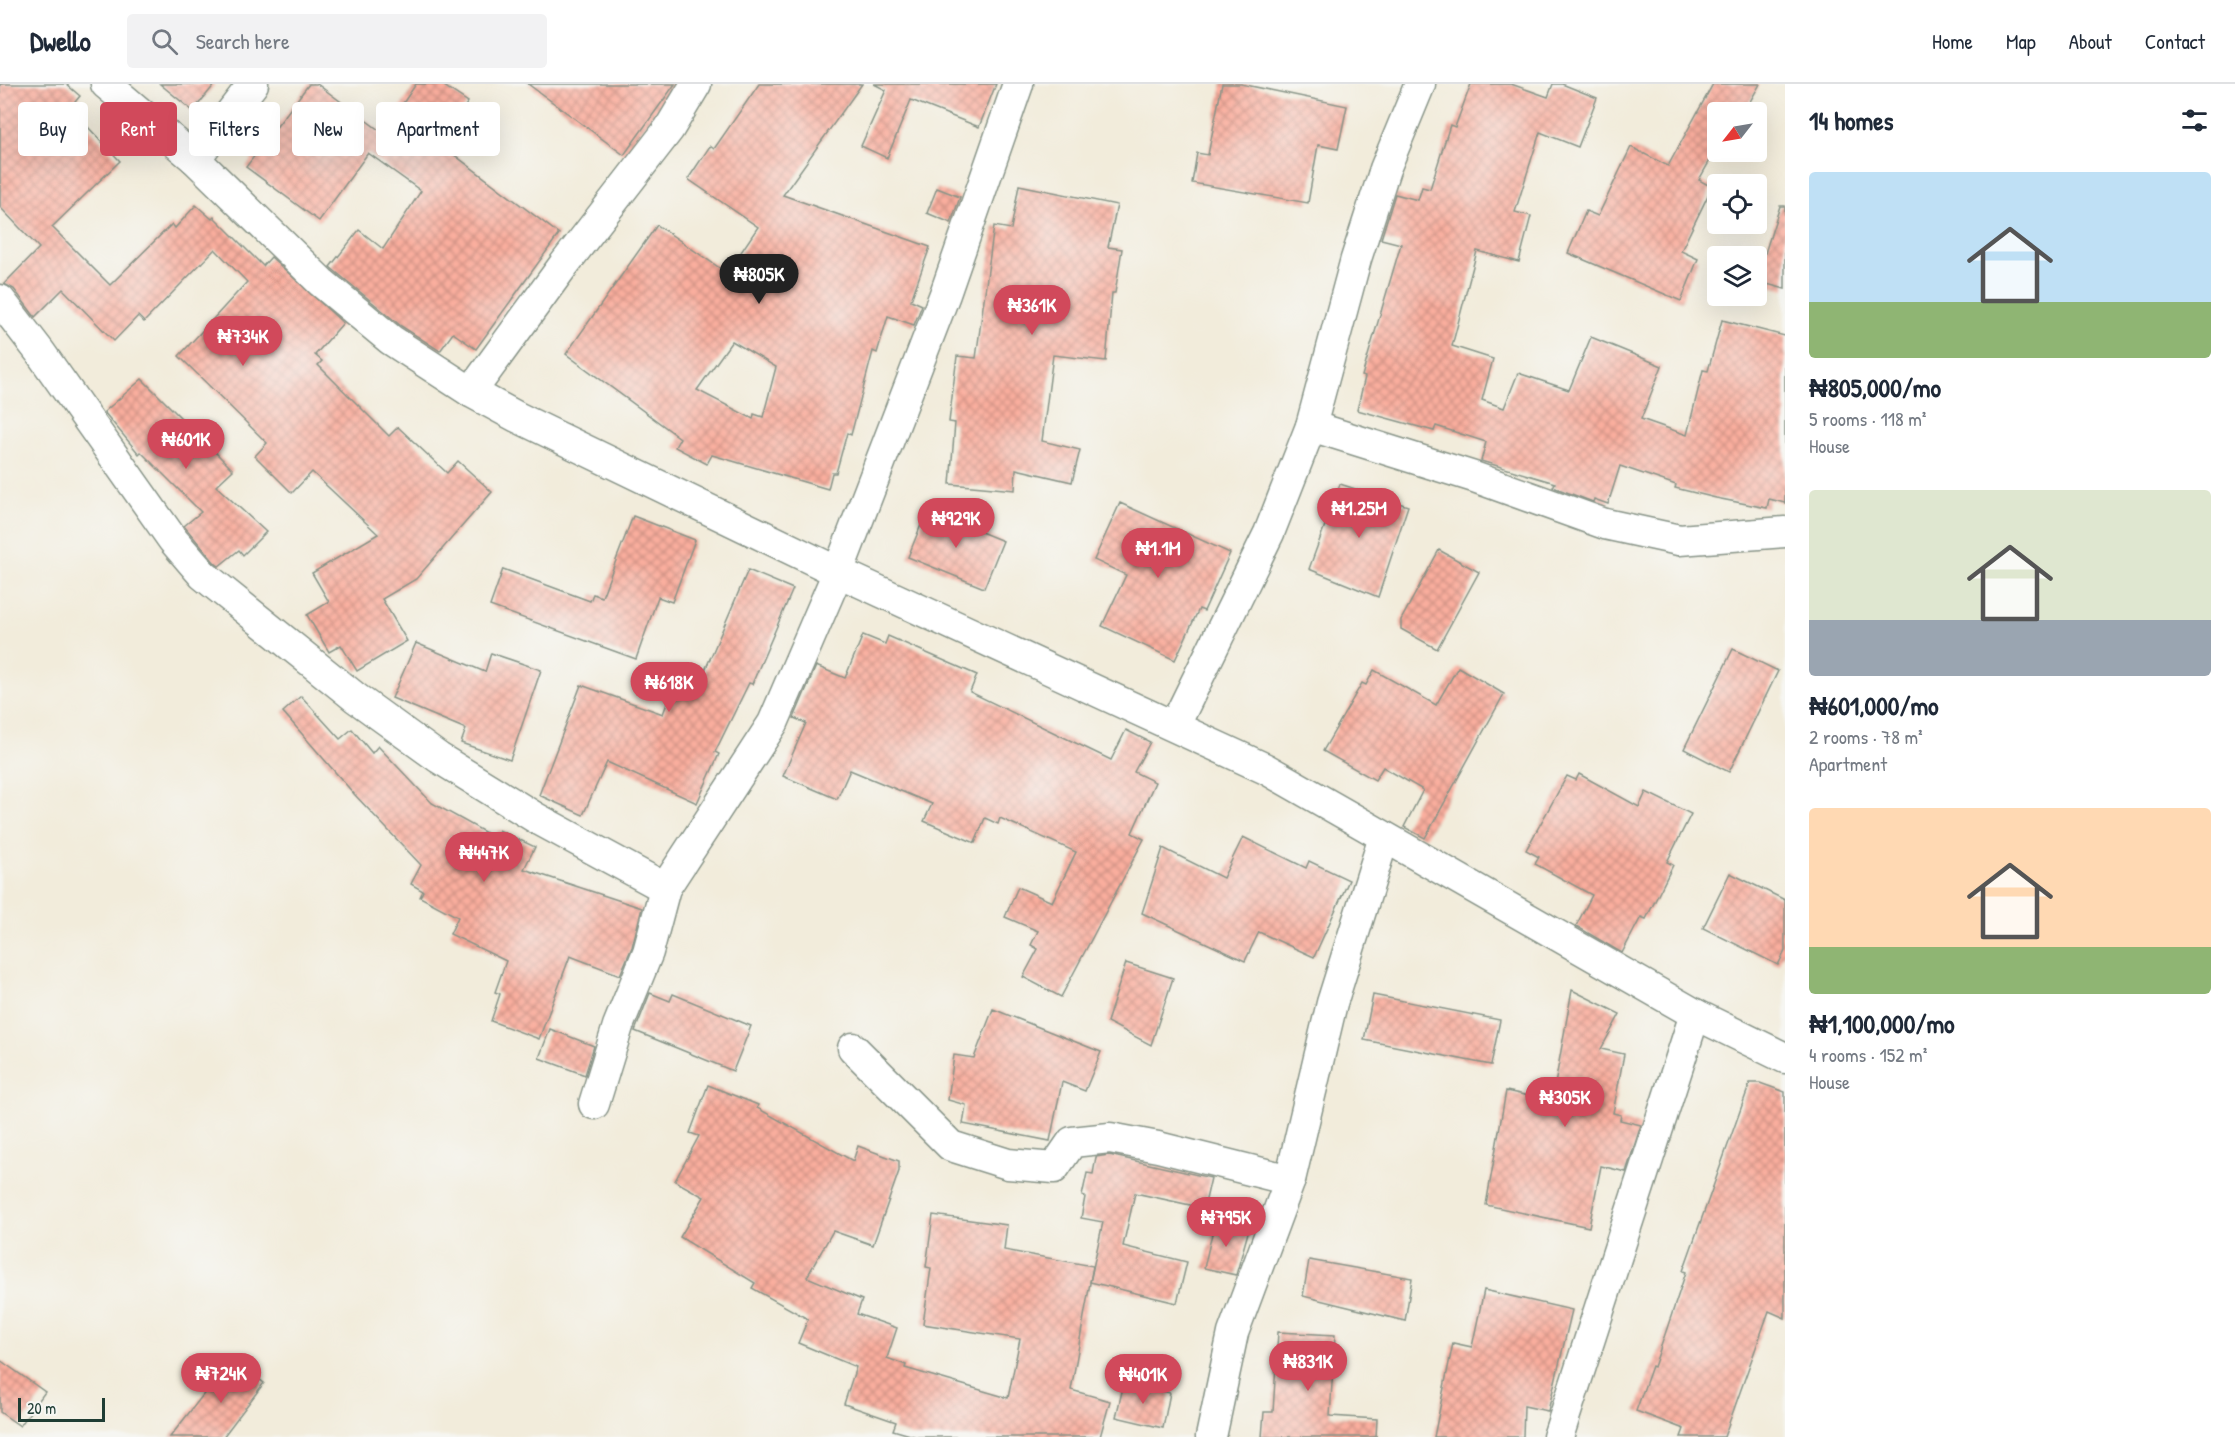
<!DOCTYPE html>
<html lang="en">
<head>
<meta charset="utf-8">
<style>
	:root { --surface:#fff; --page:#f2f2f3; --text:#1f2937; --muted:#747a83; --line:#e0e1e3; --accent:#d1495b }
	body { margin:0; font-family:"Patrick Hand",sans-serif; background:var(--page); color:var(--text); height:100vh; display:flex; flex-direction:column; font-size:22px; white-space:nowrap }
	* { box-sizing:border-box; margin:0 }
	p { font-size:20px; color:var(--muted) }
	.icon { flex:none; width:33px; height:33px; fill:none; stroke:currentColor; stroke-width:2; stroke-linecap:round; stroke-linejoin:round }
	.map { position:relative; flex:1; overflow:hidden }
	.sheet { display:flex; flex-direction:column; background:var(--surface); width:450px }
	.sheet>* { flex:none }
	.hud { position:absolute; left:18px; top:18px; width:570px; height:54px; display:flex; gap:12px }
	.needle { width:39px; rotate:239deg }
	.controls { position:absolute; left:1707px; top:18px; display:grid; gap:12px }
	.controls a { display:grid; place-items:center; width:60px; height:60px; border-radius:6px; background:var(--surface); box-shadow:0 6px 24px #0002; font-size:30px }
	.scale { position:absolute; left:18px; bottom:15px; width:87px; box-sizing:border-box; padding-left:6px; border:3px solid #1f3d34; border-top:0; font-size:16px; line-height:21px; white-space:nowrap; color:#1f3d34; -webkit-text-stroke:4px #f6f6f2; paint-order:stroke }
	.price { position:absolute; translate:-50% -51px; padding:0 14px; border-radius:21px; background:var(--accent); color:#fff; font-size:20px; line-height:39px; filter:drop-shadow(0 2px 3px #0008) }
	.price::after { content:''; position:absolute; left:50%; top:36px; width:18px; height:14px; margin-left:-9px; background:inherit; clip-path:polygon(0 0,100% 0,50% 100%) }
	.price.on { background:#222; color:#fff }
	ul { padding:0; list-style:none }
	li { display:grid; align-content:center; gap:12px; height:318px; padding:0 24px }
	li span { display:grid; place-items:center; height:186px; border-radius:6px; color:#555 }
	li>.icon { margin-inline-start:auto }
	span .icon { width:108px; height:108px; fill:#fffc; stroke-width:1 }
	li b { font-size:26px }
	h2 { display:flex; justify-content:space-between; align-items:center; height:72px; padding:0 24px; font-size:26px }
	.chip { padding:0 21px; border-radius:6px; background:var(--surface); box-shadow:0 6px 24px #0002; font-size:21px; line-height:54px }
	.chip.on { background:var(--accent); color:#fff }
	header { display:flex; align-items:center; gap:36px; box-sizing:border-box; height:84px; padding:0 30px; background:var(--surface); border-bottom:2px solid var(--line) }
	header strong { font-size:28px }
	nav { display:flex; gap:33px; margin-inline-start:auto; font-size:21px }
	.search { width:420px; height:54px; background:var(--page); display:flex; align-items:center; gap:15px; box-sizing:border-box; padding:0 21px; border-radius:6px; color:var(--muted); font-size:22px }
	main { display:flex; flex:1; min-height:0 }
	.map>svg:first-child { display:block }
	.building { fill:url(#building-cross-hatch); fill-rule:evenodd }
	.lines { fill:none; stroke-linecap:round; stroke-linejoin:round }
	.minor-casing { stroke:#889488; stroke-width:33 }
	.minor { stroke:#fff; stroke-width:30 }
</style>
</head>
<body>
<header>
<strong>Dwello</strong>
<div class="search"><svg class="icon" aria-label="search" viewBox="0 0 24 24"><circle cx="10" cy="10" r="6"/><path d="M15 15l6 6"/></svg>Search here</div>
<nav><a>Home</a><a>Map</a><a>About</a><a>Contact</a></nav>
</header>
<main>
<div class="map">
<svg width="1785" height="1353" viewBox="0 0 1785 1353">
	<defs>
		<pattern id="building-cross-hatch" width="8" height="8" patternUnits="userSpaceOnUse" patternTransform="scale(1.5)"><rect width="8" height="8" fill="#faae9e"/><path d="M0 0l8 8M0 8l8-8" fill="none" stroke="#ca8f82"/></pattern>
	</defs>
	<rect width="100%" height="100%" fill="#f6f6f2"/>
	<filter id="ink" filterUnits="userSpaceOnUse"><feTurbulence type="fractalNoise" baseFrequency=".0167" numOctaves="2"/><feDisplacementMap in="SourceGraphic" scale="12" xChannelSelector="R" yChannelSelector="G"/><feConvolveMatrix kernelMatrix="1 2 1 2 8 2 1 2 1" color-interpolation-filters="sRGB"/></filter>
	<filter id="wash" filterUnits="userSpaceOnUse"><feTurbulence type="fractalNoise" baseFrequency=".008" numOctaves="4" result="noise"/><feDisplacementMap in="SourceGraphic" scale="24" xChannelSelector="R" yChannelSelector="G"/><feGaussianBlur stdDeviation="1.35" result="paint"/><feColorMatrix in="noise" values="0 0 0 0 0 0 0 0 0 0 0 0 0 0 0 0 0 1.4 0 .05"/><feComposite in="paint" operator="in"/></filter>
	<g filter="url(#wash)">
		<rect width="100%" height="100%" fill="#f2ecdb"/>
		<g id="blocks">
			<g class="building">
				<polygon points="0,0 66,0 80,12 70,24 120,77 52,143 110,201 172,140 175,144 196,121 212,135 214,133 263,182 271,173 343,239 315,271 322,277 318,281 389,352 398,343 447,389 458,377 492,408 416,495 382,515 407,557 357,587 341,561 329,568 307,531 329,518 312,489 378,450 312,388 292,409 255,372 267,359 179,272 247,198 215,165 144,238 138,232 114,257 63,205 35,233 14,205 4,200 39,164 0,123"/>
				<polygon points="160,0 215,0 193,27"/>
				<polygon points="309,0 317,0 383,49 416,0 441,0 468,18 440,60 559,150 476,265 453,249 440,267 401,242 330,183 359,146 383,165 421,107 368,69 319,137 246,83"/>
				<polygon points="528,0 675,0 624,71"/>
				<path d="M 759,0 L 862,0 L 783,111 L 930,163 L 911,216 L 922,221 L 914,241 L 888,232 L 877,269 L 873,267 L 851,351 L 847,349 L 836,389 L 832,389 L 828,405 L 712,371 L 707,380 L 675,363 L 680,354 L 566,270 L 657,141 L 727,189 L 758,143 L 688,95 L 710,62 L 714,65 ZM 732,257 L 776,283 L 763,333 L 754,330 L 753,335 L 697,306 Z"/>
				<polygon points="874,0 996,0 979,43 911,16 887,74 861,62 886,6"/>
				<polygon points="1222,0 1241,0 1347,22 1338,65 1318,61 1308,119 1192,99 1197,69 1208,71"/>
				<polygon points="1471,0 1511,0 1548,13 1553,0 1562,0 1597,14 1578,63 1540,48 1515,128 1531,132 1519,178 1477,167 1452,262 1493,275 1482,316 1504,324 1518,289 1569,306 1591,253 1662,282 1641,335 1687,351 1703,286 1708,287 1722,236 1785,252 1785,419 1769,415 1767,424 1716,414 1675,404 1676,401 1620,382 1608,420 1594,415 1593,418 1553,403 1555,399 1481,377 1486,358 1436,342 1434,347 1357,326 1365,293 1362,292 1401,160 1381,155 1395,110 1418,116 1422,103 1430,105 1450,41 1455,43"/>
				<polygon points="1713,0 1760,0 1744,28 1718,28 1718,62 1699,96 1712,103 1681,167 1698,175 1681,217 1568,169 1586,127 1598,132 1631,63 1668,82"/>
				<polygon points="1019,101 1117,121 1108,163 1122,165 1115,209 1112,209 1106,277 1053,271 1042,357 1080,366 1072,398 1016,385 1015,406 950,400 955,339 949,338 957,272 976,274 994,142 1011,145"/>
				<polygon points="937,104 960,113 951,139 927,129"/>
				<polygon points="1780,122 1785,122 1785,205 1756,197 1756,167 1765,169"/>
				<polygon points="142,295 233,386 216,402 266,448 243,471 239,466 219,482 215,479 184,442 201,428 141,368 139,370 104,328"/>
				<polygon points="1340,400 1408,422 1378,513 1309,485"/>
				<polygon points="1120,419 1230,469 1204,527 1199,525 1175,576 1102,542 1126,491 1094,476"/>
				<polygon points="927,426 1003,457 984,504 908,473"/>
				<polygon points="633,432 695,456 672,518 658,513 636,575 490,522 503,485 590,517 593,510 602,513"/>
				<polygon points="1439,466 1479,488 1437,565 1401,545 1401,536"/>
				<polygon points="748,486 793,505 752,600 749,599 715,668 719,670 697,719 607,678 583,731 539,711 581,601 663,630 681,582 703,591"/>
				<polygon points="863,551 885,560 888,552 977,591 970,608 1111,676 1126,646 1150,658 1134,688 1155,698 1132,749 1144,755 1061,913 1023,893 1038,865 1031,861 1038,847 1005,833 1018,803 1052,818 1076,768 1000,734 998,740 985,734 975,759 924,737 932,720 850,686 837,715 783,692 806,639 794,634 816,582 845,594"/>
				<polygon points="416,559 485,588 491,569 541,586 510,676 461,659 466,645 392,614"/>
				<polygon points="1733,565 1778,587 1729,688 1684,665"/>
				<polygon points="1458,583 1504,610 1425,754 1404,743 1423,706 1383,683 1375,696 1323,667 1362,599 1366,601 1374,586 1436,621"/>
				<polygon points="301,612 340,655 352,645 372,669 378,662 432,719 495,754 499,746 535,763 524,785 642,824 632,863 620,891 570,872 539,955 491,937 500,910 495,908 506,877 450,850 458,833 420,813 423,807 411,800 421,781 355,711 283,628"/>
				<polygon points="1579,690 1639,723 1646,708 1691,730 1667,778 1673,781 1646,835 1641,833 1622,869 1576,842 1592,811 1535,780 1539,773 1526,766 1567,692 1576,696"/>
				<polygon points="1243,753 1306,784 1309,777 1349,796 1314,873 1259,848 1245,877 1142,829 1163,764 1223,794"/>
				<polygon points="1730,789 1785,816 1785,867 1778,881 1703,844"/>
				<polygon points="1126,879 1173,894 1151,961 1107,938"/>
				<polygon points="1572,906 1620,930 1601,965 1624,970 1613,1029 1621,1031 1620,1036 1641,1041 1626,1088 1601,1082 1589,1143 1486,1121 1506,1007 1552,1017"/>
				<polygon points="650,909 670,917 673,910 751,942 733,987 635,947"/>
				<polygon points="1373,911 1500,936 1491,981 1364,956"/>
				<polygon points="993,925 1101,968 1085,1007 1062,998 1050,1057 963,1040 966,1021 948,1016 954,971 974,974"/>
				<polygon points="550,945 594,962 585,991 539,974"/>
				<polygon points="1750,999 1760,999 1785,1008 1785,1234 1769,1227 1724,1353 1681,1353 1684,1345 1636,1327 1652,1282 1654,1283 1686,1188 1683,1187"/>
				<polygon points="708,1001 758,1021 757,1024 853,1077 858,1062 899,1077 899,1087 873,1161 833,1147 807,1193 862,1216 857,1230 897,1244 887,1274 906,1281 905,1284 1008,1314 1020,1255 923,1240 931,1184 926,1183 933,1131 1007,1141 1004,1166 1093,1182 1071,1306 1110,1317 1100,1353 917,1353 893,1346 896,1338 844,1320 856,1283 798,1259 808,1235 752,1204 755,1199 680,1153 704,1113 675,1097 699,1052 690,1049"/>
				<polygon points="1109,1071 1211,1094 1204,1124 1135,1109 1123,1162 1187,1178 1177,1219 1090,1198 1103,1138 1081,1134 1085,1113 1082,1112 1087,1089 1093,1090 1096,1073"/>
				<polygon points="1215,1137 1249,1145 1236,1191 1204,1184"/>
				<polygon points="1309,1176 1412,1194 1405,1237 1303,1212"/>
				<polygon points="1484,1206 1572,1226 1548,1327 1524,1322 1523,1353 1434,1353 1453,1259 1472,1263"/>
				<polygon points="1278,1248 1335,1251 1330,1332 1377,1335 1376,1353 1262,1353 1264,1328 1273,1328"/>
				<polygon points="232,1274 264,1299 223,1353 170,1353"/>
				<polygon points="0,1276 45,1308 20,1342 0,1328"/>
				<polygon points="1124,1299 1170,1309 1163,1344 1116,1333"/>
			</g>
		</g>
	</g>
	<g filter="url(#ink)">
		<use href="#blocks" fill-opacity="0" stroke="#889488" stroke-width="1.5"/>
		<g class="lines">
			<defs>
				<g id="minor">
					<polyline points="106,0 195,75 321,198 391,256 471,308 517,333 838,488 1266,685 1695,930 1785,974"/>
					<polyline points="195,75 253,0"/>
					<polyline points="0,216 40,268 173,456 203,491 356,614 439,674 536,734 665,804"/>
					<polyline points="471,308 563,182 669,45 696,0"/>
					<polyline points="1311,342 1474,393 1605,440 1679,456 1785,448"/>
					<polyline points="1175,641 1269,449 1311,342 1356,175 1385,85 1420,0"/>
					<polyline points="853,964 951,1062 1008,1080 1054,1084 1072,1058 1110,1054 1158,1063 1290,1096"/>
					<polyline points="594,1020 618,942 648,868 665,804 773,639 838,488 945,210 1018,0"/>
					<polyline points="1211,1353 1233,1249 1290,1096 1332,919 1384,753"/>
					<polyline points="1558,1353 1695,930"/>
				</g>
			</defs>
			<use href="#minor" class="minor-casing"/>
			<use href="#minor" class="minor"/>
		</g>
	</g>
</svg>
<div class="controls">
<a><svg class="needle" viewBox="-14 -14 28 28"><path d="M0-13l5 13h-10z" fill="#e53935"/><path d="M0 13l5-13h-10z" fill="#747a83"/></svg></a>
<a><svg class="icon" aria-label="locate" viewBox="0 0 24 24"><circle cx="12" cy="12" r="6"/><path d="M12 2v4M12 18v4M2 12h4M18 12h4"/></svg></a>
<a><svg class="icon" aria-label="layers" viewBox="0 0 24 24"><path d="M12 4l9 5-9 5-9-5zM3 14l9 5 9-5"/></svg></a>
</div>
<div class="scale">20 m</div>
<b class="price on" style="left:759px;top:221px">₦805K</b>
<b class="price" style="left:1032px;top:252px">₦361K</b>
<b class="price" style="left:243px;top:283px">₦734K</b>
<b class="price" style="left:186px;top:386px">₦601K</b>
<b class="price" style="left:1359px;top:455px">₦1.25M</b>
<b class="price" style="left:956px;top:465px">₦929K</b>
<b class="price" style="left:1158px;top:495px">₦1.1M</b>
<b class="price" style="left:669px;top:629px">₦618K</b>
<b class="price" style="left:484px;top:799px">₦447K</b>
<b class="price" style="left:1565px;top:1044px">₦305K</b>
<b class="price" style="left:1226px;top:1164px">₦795K</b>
<b class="price" style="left:1308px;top:1308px">₦831K</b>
<b class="price" style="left:221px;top:1320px">₦724K</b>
<b class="price" style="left:1143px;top:1321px">₦401K</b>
<div class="hud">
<a class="chip">Buy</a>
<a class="chip on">Rent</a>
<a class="chip">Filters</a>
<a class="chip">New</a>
<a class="chip">Apartment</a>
</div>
</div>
<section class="sheet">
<h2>14 homes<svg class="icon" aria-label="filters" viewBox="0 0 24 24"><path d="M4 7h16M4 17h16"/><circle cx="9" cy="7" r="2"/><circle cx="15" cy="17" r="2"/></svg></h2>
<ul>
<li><span style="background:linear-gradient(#bfe0f5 70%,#8fb573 0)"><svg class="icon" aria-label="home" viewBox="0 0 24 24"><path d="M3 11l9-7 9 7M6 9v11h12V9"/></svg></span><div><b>₦805,000/mo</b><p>5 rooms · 118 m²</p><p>House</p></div></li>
<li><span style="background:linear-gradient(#dfe7d0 70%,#9aa5b1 0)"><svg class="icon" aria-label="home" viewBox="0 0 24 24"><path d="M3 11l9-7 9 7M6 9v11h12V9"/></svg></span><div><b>₦601,000/mo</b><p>2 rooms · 78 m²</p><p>Apartment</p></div></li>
<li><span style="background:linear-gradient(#ffd9b3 75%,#8fb573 0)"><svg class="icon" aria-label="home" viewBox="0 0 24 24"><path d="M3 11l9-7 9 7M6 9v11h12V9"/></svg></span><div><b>₦1,100,000/mo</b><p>4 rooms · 152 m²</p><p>House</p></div></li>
</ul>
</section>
</main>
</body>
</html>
